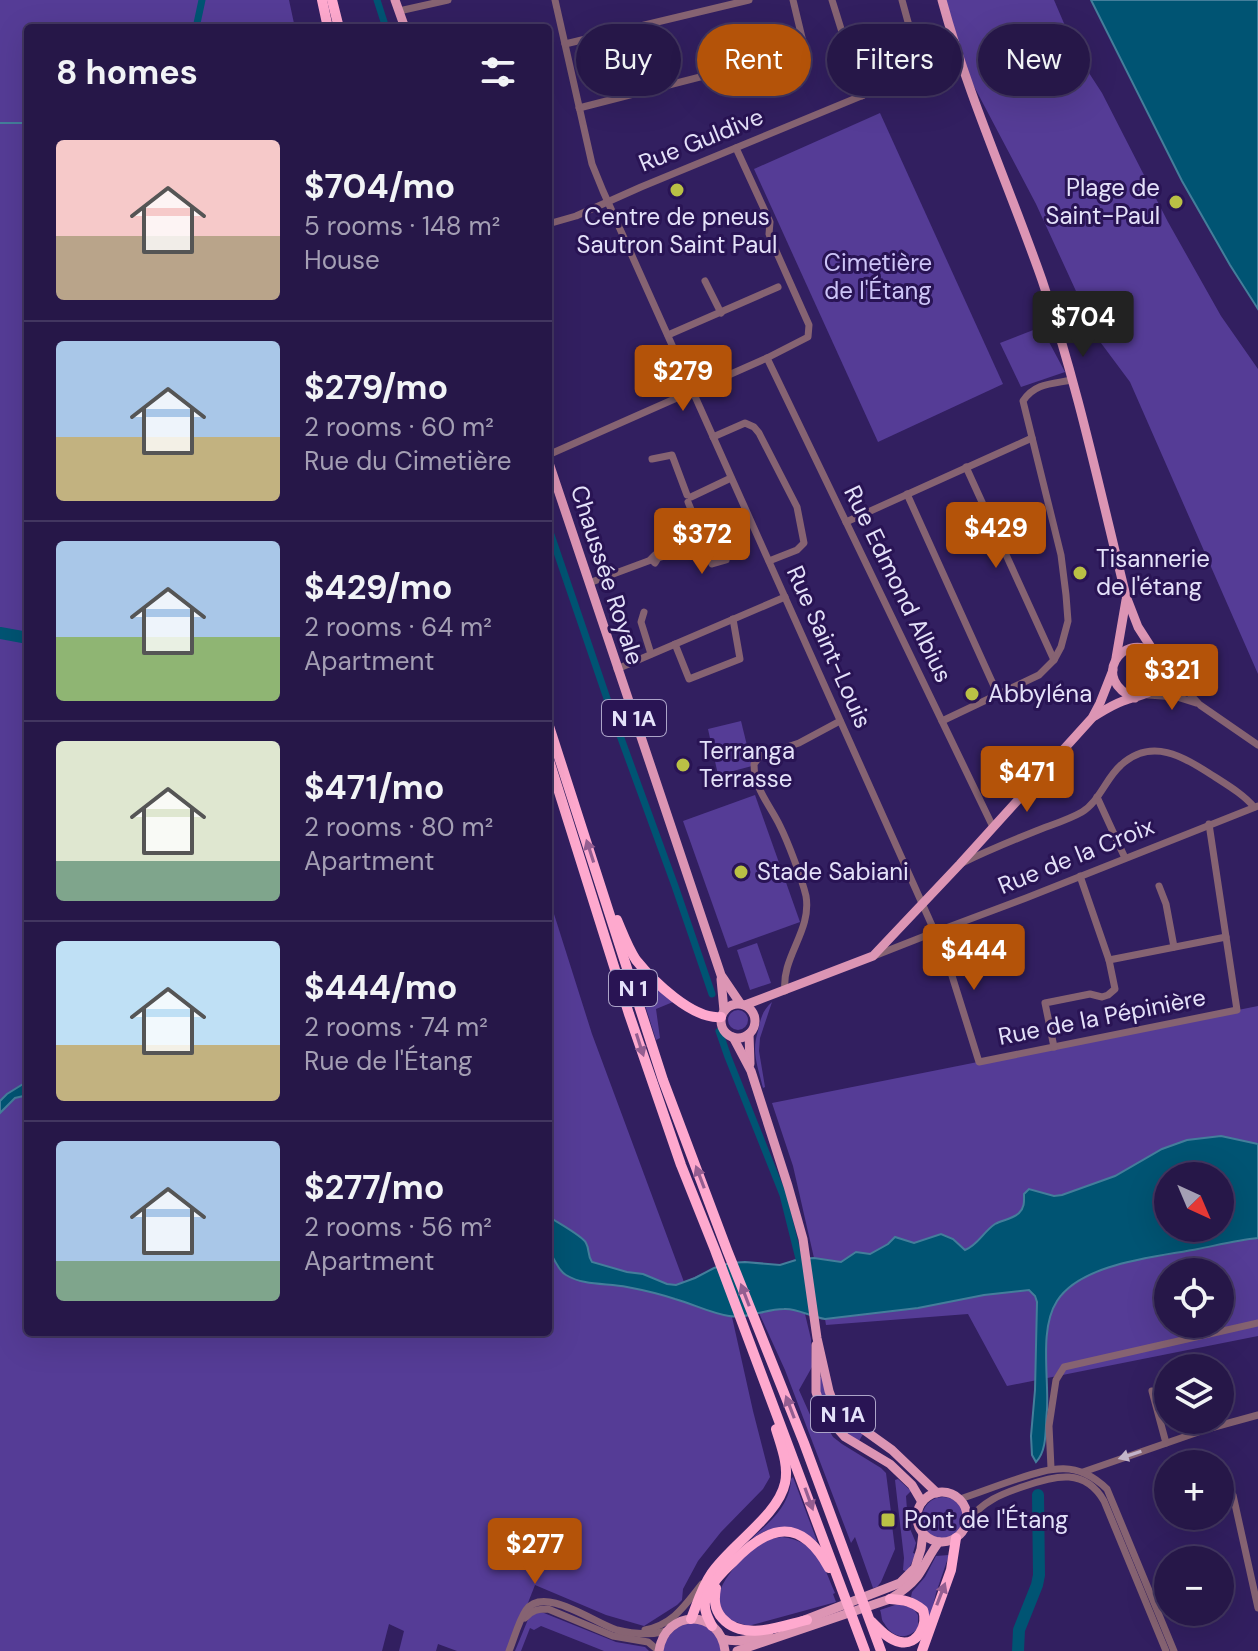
<!DOCTYPE html>
<html lang="en">
<head>
<meta charset="utf-8">
<style>
	:root { --surface:#261748; --page:#2e204f; --text:#f1f3f6; --muted:#a49fb4; --line:#423660; --accent:#b45309 }
	body { margin:0; font-family:"DM Sans",sans-serif; background:var(--page); color:var(--text); height:100vh; display:flex; flex-direction:column; font-size:30px; white-space:nowrap }
	* { box-sizing:border-box; margin:0 }
	p { font-size:26px; color:var(--muted) }
	.icon { flex:none; width:44px; height:44px; fill:none; stroke:currentColor; stroke-width:2; stroke-linecap:round; stroke-linejoin:round }
	.map { position:relative; flex:1; overflow:hidden }
	.sheet { position:absolute; left:24px; top:24px; width:528px; height:1312px; display:flex; flex-direction:column; background:var(--surface); border-radius:8px; box-shadow:0 8px 32px #0002,0 0 0 2px var(--line) }
	.sheet>* { flex:none }
	.guide { position:absolute; left:576px; top:24px; width:562px; height:72px; display:flex; gap:16px }
	.needle { width:52px; rotate:136deg }
	.tools { position:absolute; left:1154px; top:1162px; display:grid; gap:16px }
	.tools a { display:grid; place-items:center; width:80px; height:80px; border-radius:50%; background:var(--surface); box-shadow:0 8px 32px #0002,0 0 0 2px var(--line); font-size:40px }
	.price { position:absolute; translate:-50% -68px; padding:0 18px; border-radius:8px; background:var(--accent); color:#fff; font-size:26px; line-height:52px; filter:drop-shadow(0 2px 4px #0008) }
	.price::after { content:''; position:absolute; left:50%; top:48px; width:24px; height:18px; margin-left:-12px; background:inherit; clip-path:polygon(0 0,100% 0,50% 100%) }
	.price.on { background:#222; color:#fff }
	ul { padding:0; list-style:none }
	li { display:flex; align-items:center; gap:24px; height:200px; padding:0 32px }
	li+li { border-top:2px solid var(--line) }
	li span { display:grid; place-items:center; flex:none; width:224px; height:160px; border-radius:8px; color:#555 }
	li>.icon { margin-inline-start:auto }
	span .icon { width:96px; height:96px; fill:#fffc; stroke-width:1 }
	li b { font-size:34px }
	h2 { display:flex; justify-content:space-between; align-items:center; height:96px; padding:0 32px; font-size:34px }
	.chip { padding:0 28px; border-radius:36px; background:var(--surface); box-shadow:0 8px 32px #0002,0 0 0 2px var(--line); font-size:28px; line-height:72px }
	.chip.on { background:var(--accent); color:#fff }
	.map>svg:first-child { display:block }
	.green { fill:#553c96; fill-rule:evenodd }
	.water { fill:#005473; stroke:#447e9b; stroke-width:2; fill-rule:evenodd }
	.lines { fill:none; stroke-linecap:round; stroke-linejoin:round }
	.stream { stroke:#447e9b; stroke-width:2 }
	.canal { stroke:#005473; stroke-width:7 }
	.river { stroke:#005473; stroke-width:12 }
	.minor { stroke:#866372; stroke-width:7 }
	.major { stroke:#dc95b4; stroke-width:9 }
	.highway { stroke:#fea9ce; stroke-width:10 }
	.oneway { fill:#945e91 }
	.oneway2 { fill:#c3b5ca }
	.poi-dot { fill:#bac045; stroke:#291454; stroke-width:3 }
	.labels { text-anchor:middle; stroke-width:6; stroke-linejoin:round; paint-order:stroke }
	.shield { fill:#291454; stroke:#aca4c8; stroke-width:2 }
	.shield-label { font-size:22px; font-weight:bold; fill:#e4e1f9 }
	.street-label { font-size:24px; fill:#e4e1f9; stroke:#291454 }
	.poi-label { font-size:24px; fill:#e4e1f9; stroke:#291454; text-anchor:start }
	.park-label { font-size:24px; fill:#cdc5f7; stroke:#291454 }
</style>
</head>
<body>
<div class="map">
<svg width="1258" height="1651" viewBox="0 0 1258 1651">
	<rect width="100%" height="100%" fill="#321f60"/>
	<g class="green">
		<path d="M 0,0 L 289,0 L 295,28 L 28,28 L 28,1332 L 548,1332 L 548,895 L 592,1034 L 684,1282 L 714,1268 L 730,1263 L 745,1262 L 780,1265 L 814,1258 L 793,1166 L 772,1103 L 1258,1006 L 1258,1336 L 1007,1386 L 968,1314 L 826,1325 L 825,1319 L 805,1314 L 811,1339 L 812,1367 L 799,1390 L 811,1417 L 819,1413 L 833,1437 L 842,1444 L 881,1468 L 886,1473 L 891,1512 L 886,1514 L 886,1525 L 892,1525 L 895,1549 L 881,1582 L 877,1587 L 873,1588 L 855,1537 L 851,1543 L 785,1370 L 759,1313 L 732,1317 L 753,1411 L 770,1477 L 763,1489 L 721,1532 L 698,1561 L 683,1589 L 682,1600 L 677,1605 L 644,1626 L 606,1615 L 535,1585 L 509,1651 L 457,1651 L 438,1644 L 436,1651 L 399,1651 L 404,1631 L 389,1624 L 382,1651 L 0,1651 ZM 1168,1176 L 1220,1176 L 1220,1228 L 1168,1228 ZM 1168,1272 L 1220,1272 L 1220,1324 L 1168,1324 Z"/>
		<polygon points="942,0 1054,0 1078,56 1102,93 1168,222 1221,316 1258,369 1258,674 1130,382 1098,339 1036,204 958,56"/>
		<polygon points="880,113 1003,384 878,442 754,169"/>
		<polygon points="1041,327 1065,372 1021,387 1000,343"/>
		<polygon points="741,721 752,766 718,775 708,729"/>
		<polygon points="755,795 800,922 728,948 683,821"/>
		<polygon points="757,943 771,983 750,990 737,950"/>
		<polygon points="637,968 673,1002 656,1009 660,1038 656,1040 634,970"/>
		<path d="M 772,1002 L 760,1038 L 759,1051 L 765,1087 L 763,1088 C 758,1067 751,1052 758,1031 C 761,1018 762,1011 772,1002 Z"/>
		<circle cx="738" cy="1020" r="10"/>
		<polygon points="819,1377 824,1377 826,1390 863,1434 859,1441 847,1434 821,1404"/>
		<path d="M 793,1477 L 817,1541 L 815,1542 L 777,1528 L 765,1531 L 751,1539 C 770,1522 790,1506 791,1479 Z"/>
		<polygon points="898,1479 911,1491 906,1496 908,1524 916,1543 913,1553 916,1554 907,1572 903,1570 904,1558 895,1480"/>
		<circle cx="943" cy="1518" r="21"/>
		<path d="M 782,1537 C 818,1542 822,1563 835,1593 L 833,1594 L 836,1602 L 748,1626 L 736,1622 L 734,1624 C 730,1620 723,1614 720,1609 C 709,1589 747,1551 763,1542 C 769,1539 776,1538 782,1537 Z"/>
		<polygon points="949,1555 936,1593 930,1619 923,1605 911,1597 912,1592 925,1577 936,1556"/>
		<path d="M 898,1604 L 913,1608 L 918,1615 L 918,1628 C 907,1641 892,1638 884,1623 C 881,1620 882,1615 880,1610 Z"/>
		<polygon points="539,1611 616,1642 645,1647 649,1651 604,1651 541,1626 534,1630 530,1628 521,1651 515,1651 529,1617"/>
		<path d="M 687,1623 C 708,1622 717,1631 722,1651 L 663,1651 C 666,1636 673,1629 687,1623 Z"/>
	</g>
	<g class="water">
		<polygon points="1091,0 1258,0 1258,309 1230,265 1182,181"/>
		<polygon points="28,1081 28,1095 15,1098 0,1113 0,1101 7,1094"/>
		<path d="M 1221,1136 L 1258,1144 L 1258,1238 C 1238,1240 1218,1245 1198,1249 C 1157,1257 1081,1263 1057,1301 C 1039,1329 1049,1377 1047,1410 C 1045,1426 1048,1450 1036,1462 L 1032,1455 L 1031,1436 L 1035,1390 L 1037,1302 L 1035,1296 L 1029,1290 L 984,1295 L 918,1308 L 825,1319 C 811,1317 797,1308 784,1309 C 765,1309 748,1319 729,1316 C 710,1313 693,1304 675,1299 C 660,1294 643,1290 627,1287 C 607,1283 584,1286 566,1275 C 557,1270 556,1259 548,1251 L 548,1216 C 556,1222 583,1236 586,1243 C 590,1250 587,1255 592,1262 L 627,1272 L 643,1274 L 667,1284 L 676,1285 L 695,1278 L 714,1268 L 730,1263 L 745,1262 L 780,1265 L 799,1259 L 814,1258 L 841,1262 L 856,1252 L 870,1254 L 888,1244 L 895,1237 L 914,1243 L 941,1234 L 953,1239 L 965,1250 C 978,1245 983,1232 995,1224 C 1002,1220 1013,1219 1019,1213 C 1025,1207 1024,1201 1024,1194 L 1029,1189 L 1054,1196 L 1062,1195 L 1115,1176 L 1162,1149 L 1187,1140 ZM 1168,1176 L 1220,1176 L 1220,1228 L 1168,1228 Z"/>
	</g>
	<g class="lines">
		<polyline class="stream" points="0,123 28,123"/>
		<g class="canal">
			<polyline points="377,0 386,28"/>
			<polyline points="196,28 202,0"/>
			<polyline points="548,526 614,719 675,886 712,994"/>
			<polyline points="719,1031 728,1057 783,1195 799,1259"/>
		</g>
		<g class="river">
			<polyline points="0,633 28,638"/>
			<polyline points="1018,1651 1019,1630 1037,1585 1039,1575 1038,1495"/>
		</g>
		<g class="minor">
			<polyline points="555,0 592,164 603,191 934,930"/>
			<polyline points="832,0 862,96"/>
			<polyline points="399,11 448,0"/>
			<polyline points="565,44 749,0"/>
			<polyline points="851,61 914,44 902,0"/>
			<polyline points="579,108 805,50 793,0"/>
			<polyline points="548,224 576,216 641,187 958,56"/>
			<polyline points="705,281 721,313"/>
			<polyline points="668,335 778,287"/>
			<polyline points="767,358 993,827"/>
			<polyline points="713,437 745,423 754,427 759,433 797,507 804,543 797,550 769,561"/>
			<polyline points="548,455 767,358 808,337 809,325 772,242 769,234 770,222 736,148"/>
			<polyline points="652,459 672,455 687,495"/>
			<polyline points="966,467 1054,660"/>
			<polyline points="907,494 998,695"/>
			<polyline points="691,497 731,478"/>
			<polyline points="846,522 1032,438"/>
			<polyline points="705,544 712,564 726,560"/>
			<polygon points="655,555 658,558 655,563 651,559"/>
			<polyline points="658,558 705,544 688,502"/>
			<polyline points="589,583 651,560"/>
			<polyline points="644,612 641,622 651,654"/>
			<polyline points="675,644 689,679 740,659 733,619"/>
			<polyline points="1164,666 1200,705 1258,745"/>
			<polyline points="617,669 785,597"/>
			<polyline points="1148,695 1177,697 1196,703"/>
			<path d="M 942,721 L 1039,675 L 1054,660 L 1061,647 L 1068,621 L 1066,595 L 1061,555 L 1023,401 C 1035,383 1052,384 1072,380"/>
			<polyline points="1097,797 1125,858"/>
			<path d="M 962,863 C 987,851 1011,841 1036,831 C 1051,825 1068,820 1082,812 C 1099,802 1106,778 1121,765 C 1153,736 1185,758 1215,777 C 1229,786 1244,795 1254,807"/>
			<polyline points="1159,886 1166,904 1174,947"/>
			<polyline points="938,931 979,1062 1237,1010 1209,824"/>
			<polyline points="874,956 930,934 934,930 938,931 1026,898 1258,806"/>
			<polyline points="1109,960 1226,937"/>
			<path d="M 785,991 C 781,957 812,931 806,896 C 802,879 788,842 780,826 C 770,805 754,789 754,764 L 760,756 L 799,743 L 840,721"/>
			<polyline points="1054,1047 1045,1003 1090,994 1102,997 1108,995 1115,989 1109,960 1080,876"/>
			<polyline points="1152,1391 1166,1443"/>
			<polyline points="1051,1468 1049,1426 1056,1380 1064,1367 1258,1323"/>
			<polyline points="1083,1472 1207,1429 1258,1415"/>
			<polyline points="1233,1495 1258,1608"/>
			<path d="M 960,1499 C 978,1493 996,1486 1014,1480 C 1051,1468 1076,1459 1107,1489 L 1174,1651"/>
			<path d="M 967,1522 C 983,1501 1001,1494 1025,1486 C 1056,1475 1085,1468 1104,1501 L 1166,1651"/>
			<path d="M 525,1618 C 532,1610 538,1609 548,1609 L 613,1636 L 648,1642 L 659,1651"/>
			<path d="M 645,1630 C 674,1624 685,1605 702,1584"/>
			<path d="M 509,1651 C 514,1639 519,1620 526,1610 C 544,1585 594,1623 617,1630 C 633,1634 651,1635 667,1631"/>
		</g>
		<g class="major">
			<polyline points="395,0 405,28"/>
			<path d="M 942,0 C 968,96 1009,186 1042,280 C 1077,383 1100,491 1126,596 L 1138,627 L 1156,655"/>
			<polyline points="548,460 721,975 740,1003"/>
			<polyline points="1116,658 1126,600"/>
			<path d="M 1093,717 C 1103,711 1112,705 1123,701 C 1145,693 1162,695 1164,666 C 1160,661 1157,655 1152,652 C 1122,632 1090,680 1135,698"/>
			<polyline points="721,979 724,1011"/>
			<circle cx="738" cy="1021" r="17"/>
			<polyline points="745,1005 873,956 960,864 1092,718 1100,703 1113,670"/>
			<polyline points="749,1034 750,1064"/>
			<polyline points="733,1037 751,1071 788,1186 803,1239 817,1338 829,1391 832,1399 846,1417 892,1450 937,1493"/>
			<polyline points="816,1345 816,1392 823,1412 845,1437 890,1464 912,1485 922,1502"/>
			<circle cx="942" cy="1517" r="25"/>
			<polyline points="802,1621 900,1583 915,1568 921,1549 923,1533"/>
			<path d="M 723,1639 C 740,1644 753,1638 769,1632"/>
			<path d="M 659,1651 C 665,1609 720,1608 725,1651"/>
			<path d="M 737,1651 L 890,1599 C 900,1593 909,1587 917,1577 C 925,1566 930,1553 939,1542"/>
		</g>
		<g class="highway">
			<polyline points="322,0 328,28"/>
			<polyline points="332,0 339,28"/>
			<polyline points="548,723 663,1080 727,1250 804,1443 881,1651"/>
			<polyline points="548,757 629,1014 681,1165 715,1250 865,1651"/>
			<path d="M 617,920 C 623,934 628,948 636,960 C 653,981 693,1020 721,1017"/>
			<path d="M 716,1588 C 714,1599 714,1609 722,1618 C 743,1642 781,1626 807,1620"/>
			<path d="M 691,1619 C 697,1604 702,1587 711,1574 C 730,1545 778,1516 785,1483 C 789,1465 781,1446 776,1429"/>
			<path d="M 872,1622 C 880,1630 889,1640 900,1642 C 918,1646 928,1624 923,1610 C 912,1601 904,1600 890,1599"/>
			<path d="M 712,1626 C 708,1618 704,1611 705,1602 C 709,1585 722,1572 734,1561 C 770,1524 801,1517 829,1568"/>
			<polyline points="922,1651 951,1570 956,1538"/>
		</g>
	</g>
	<defs><path id="oneway-solid" d="M-6-.8H1V-3.2L6.5 0L1 3.2V.8H-6Z" transform="scale(2)"/></defs>
	<g class="oneway">
		<use href="#oneway-solid" transform="translate(590 851) rotate(-108)"/>
		<use href="#oneway-solid" transform="translate(640 1045) rotate(72)"/>
		<use href="#oneway-solid" transform="translate(700 1177) rotate(-111)"/>
		<use href="#oneway-solid" transform="translate(745 1295) rotate(-111)"/>
		<use href="#oneway-solid" transform="translate(790 1407) rotate(-111)"/>
		<use href="#oneway-solid" transform="translate(809 1499) rotate(70)"/>
		<use href="#oneway-solid" transform="translate(941 1594) rotate(-69)"/>
	</g>
	<use class="oneway2" href="#oneway-solid" transform="translate(1130 1455) rotate(162)"/>
	<g class="poi-dot">
		<circle cx="677" cy="190" r="8"/>
		<circle cx="1176" cy="202" r="8"/>
		<circle cx="1080" cy="573" r="8"/>
		<circle cx="972" cy="694" r="8"/>
		<circle cx="683" cy="765" r="8"/>
		<circle cx="741" cy="872" r="8"/>
		<rect x="880" y="1512" width="16" height="16" rx="4"/>
	</g>
	<g class="labels">
		<g class="shield">
			<rect x="602" y="700" width="64" height="36" rx="6"/>
			<rect x="609" y="970" width="48" height="36" rx="6"/>
			<rect x="811" y="1396" width="64" height="36" rx="6"/>
		</g>
		<g class="shield-label">
			<text x="634" y="726">N 1A</text>
			<text x="633" y="996">N 1</text>
			<text x="843" y="1422">N 1A</text>
		</g>
		<g class="street-label">
			<text transform="translate(701 140) rotate(-22)" y="8">Rue Guldive</text>
			<text transform="translate(607 575) rotate(72)" y="8">Chaussée Royale</text>
			<text transform="translate(898 584) rotate(64)" y="8">Rue Edmond Albius</text>
			<text transform="translate(829 647) rotate(66)" y="8">Rue Saint-Louis</text>
			<text transform="translate(1076 856) rotate(-22)" y="8">Rue de la Croix</text>
			<text transform="translate(1102 1017) rotate(-11)" y="8">Rue de la Pépinière</text>
		</g>
		<g class="poi-label">
			<text x="1160" y="196" text-anchor="end">Plage de<tspan x="1160" dy="28">Saint-Paul</tspan></text>
			<text x="677" y="225" text-anchor="middle">Centre de pneus<tspan x="677" dy="28">Sautron Saint Paul</tspan></text>
			<text x="1096" y="567">Tisannerie<tspan x="1096" dy="28">de l'étang</tspan></text>
			<text x="988" y="702">Abbyléna</text>
			<text x="699" y="759">Terranga<tspan x="699" dy="28">Terrasse</tspan></text>
			<text x="757" y="880">Stade Sabiani</text>
			<text x="904" y="1528">Pont de l'Étang</text>
		</g>
		<g class="park-label">
			<text x="878" y="271">Cimetière<tspan x="878" dy="28">de l'Étang</tspan></text>
		</g>
	</g>
</svg>
<div class="tools">
<a><svg class="needle" viewBox="-14 -14 28 28"><path d="M0-13l5 13h-10z" fill="#e53935"/><path d="M0 13l5-13h-10z" fill="#a49fb4"/></svg></a>
<a><svg class="icon" aria-label="locate" viewBox="0 0 24 24"><circle cx="12" cy="12" r="6"/><path d="M12 2v4M12 18v4M2 12h4M18 12h4"/></svg></a>
<a><svg class="icon" aria-label="layers" viewBox="0 0 24 24"><path d="M12 4l9 5-9 5-9-5zM3 14l9 5 9-5"/></svg></a>
<a>+</a>
<a>−</a>
</div>
<b class="price on" style="left:1083px;top:359px">$704</b>
<b class="price" style="left:683px;top:413px">$279</b>
<b class="price" style="left:996px;top:570px">$429</b>
<b class="price" style="left:702px;top:576px">$372</b>
<b class="price" style="left:1172px;top:712px">$321</b>
<b class="price" style="left:1027px;top:814px">$471</b>
<b class="price" style="left:974px;top:992px">$444</b>
<b class="price" style="left:535px;top:1586px">$277</b>
<div class="guide">
<a class="chip">Buy</a>
<a class="chip on">Rent</a>
<a class="chip">Filters</a>
<a class="chip">New</a>
</div>
<section class="sheet">
<h2>8 homes<svg class="icon" aria-label="filters" viewBox="0 0 24 24"><path d="M4 7h16M4 17h16"/><circle cx="9" cy="7" r="2"/><circle cx="15" cy="17" r="2"/></svg></h2>
<ul>
<li><span style="background:linear-gradient(#f6c9c9 60%,#b9a48a 0)"><svg class="icon" aria-label="home" viewBox="0 0 24 24"><path d="M3 11l9-7 9 7M6 9v11h12V9"/></svg></span><div><b>$704/mo</b><p>5 rooms · 148 m²</p><p>House</p></div></li>
<li><span style="background:linear-gradient(#a9c7e8 60%,#c2b280 0)"><svg class="icon" aria-label="home" viewBox="0 0 24 24"><path d="M3 11l9-7 9 7M6 9v11h12V9"/></svg></span><div><b>$279/mo</b><p>2 rooms · 60 m²</p><p>Rue du Cimetière</p></div></li>
<li><span style="background:linear-gradient(#a9c7e8 60%,#8fb573 0)"><svg class="icon" aria-label="home" viewBox="0 0 24 24"><path d="M3 11l9-7 9 7M6 9v11h12V9"/></svg></span><div><b>$429/mo</b><p>2 rooms · 64 m²</p><p>Apartment</p></div></li>
<li><span style="background:linear-gradient(#dfe7d0 75%,#7fa58c 0)"><svg class="icon" aria-label="home" viewBox="0 0 24 24"><path d="M3 11l9-7 9 7M6 9v11h12V9"/></svg></span><div><b>$471/mo</b><p>2 rooms · 80 m²</p><p>Apartment</p></div></li>
<li><span style="background:linear-gradient(#bfe0f5 65%,#c2b280 0)"><svg class="icon" aria-label="home" viewBox="0 0 24 24"><path d="M3 11l9-7 9 7M6 9v11h12V9"/></svg></span><div><b>$444/mo</b><p>2 rooms · 74 m²</p><p>Rue de l'Étang</p></div></li>
<li><span style="background:linear-gradient(#a9c7e8 75%,#7fa58c 0)"><svg class="icon" aria-label="home" viewBox="0 0 24 24"><path d="M3 11l9-7 9 7M6 9v11h12V9"/></svg></span><div><b>$277/mo</b><p>2 rooms · 56 m²</p><p>Apartment</p></div></li>
</ul>
</section>
</div>
</body>
</html>
